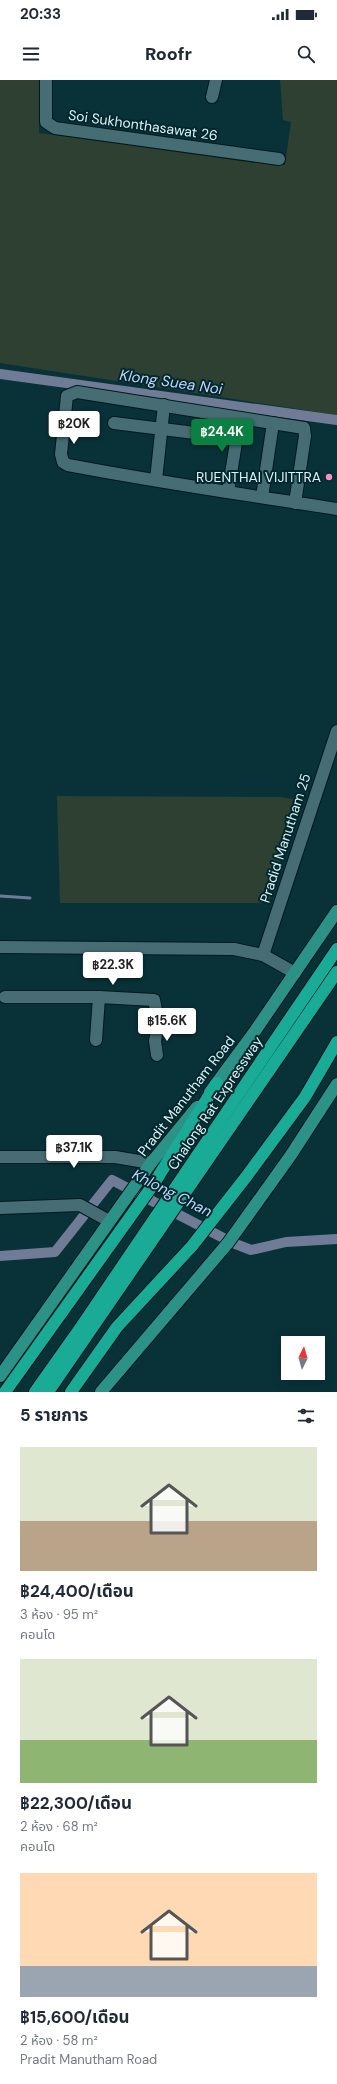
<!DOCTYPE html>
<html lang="th">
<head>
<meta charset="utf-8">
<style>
	:root { --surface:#fff; --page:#f6f6f7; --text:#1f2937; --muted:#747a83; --accent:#0b8043 }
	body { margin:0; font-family:"DM Sans","Noto Sans Thai",sans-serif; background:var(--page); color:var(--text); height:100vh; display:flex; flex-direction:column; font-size:15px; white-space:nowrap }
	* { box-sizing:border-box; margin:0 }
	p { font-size:13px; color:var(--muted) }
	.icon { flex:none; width:22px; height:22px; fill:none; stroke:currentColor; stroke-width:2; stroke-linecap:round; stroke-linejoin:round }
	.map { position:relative; height:1312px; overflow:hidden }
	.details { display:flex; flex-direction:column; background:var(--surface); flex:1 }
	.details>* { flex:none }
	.needle { width:26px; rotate:5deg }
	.buttons { position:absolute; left:281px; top:1256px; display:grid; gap:8px }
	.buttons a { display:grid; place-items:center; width:44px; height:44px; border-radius:0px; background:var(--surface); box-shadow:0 2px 10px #0003; font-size:20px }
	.price { position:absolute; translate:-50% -34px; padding:0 9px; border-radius:4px; background:#fff; color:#222; font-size:13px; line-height:26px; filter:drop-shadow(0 1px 2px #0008) }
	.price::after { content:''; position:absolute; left:50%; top:24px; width:12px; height:9px; margin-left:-6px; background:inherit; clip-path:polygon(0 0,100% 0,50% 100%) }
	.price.selected { background:var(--accent); color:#fff }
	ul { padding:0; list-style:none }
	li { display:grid; align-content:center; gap:8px; height:212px; padding:0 20px }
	li span { display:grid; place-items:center; height:124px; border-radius:0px; color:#555 }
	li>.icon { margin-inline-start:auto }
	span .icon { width:72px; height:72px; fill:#fffc; stroke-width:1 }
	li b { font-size:17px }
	h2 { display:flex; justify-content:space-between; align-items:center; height:48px; padding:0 20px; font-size:17px }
	.status { display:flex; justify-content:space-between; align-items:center; height:28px; padding:0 20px; background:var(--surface); direction:ltr }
	.status svg { height:11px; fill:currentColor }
	header { display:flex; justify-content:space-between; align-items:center; height:52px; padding:0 20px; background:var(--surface); font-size:18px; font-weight:800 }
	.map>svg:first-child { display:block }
	.green { fill:#2e4032 }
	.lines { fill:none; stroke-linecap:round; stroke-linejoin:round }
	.stream { stroke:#707c96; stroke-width:3 }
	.canal { stroke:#707c96; stroke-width:10 }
	.minor-casing { stroke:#00191d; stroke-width:14 }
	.major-casing { stroke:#00191d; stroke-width:14 }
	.highway-casing { stroke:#00191d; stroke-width:14 }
	.minor { stroke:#466d73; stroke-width:12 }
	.major { stroke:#2c9288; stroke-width:12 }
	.highway { stroke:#1aab96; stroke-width:12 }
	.poi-dot { fill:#fd8ec0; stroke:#00282e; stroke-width:1.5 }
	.labels { text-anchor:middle; stroke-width:4; stroke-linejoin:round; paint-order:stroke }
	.street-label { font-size:14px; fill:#ddf2f5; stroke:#00282e }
	.poi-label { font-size:14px; fill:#ddf2f5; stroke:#00282e; text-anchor:end }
	.water-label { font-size:15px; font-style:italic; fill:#c3d5fc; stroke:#00282e }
</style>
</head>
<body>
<div class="status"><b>20:33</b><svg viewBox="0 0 49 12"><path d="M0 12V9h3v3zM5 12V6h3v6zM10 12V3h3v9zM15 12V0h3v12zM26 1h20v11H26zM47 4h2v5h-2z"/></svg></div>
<header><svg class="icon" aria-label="menu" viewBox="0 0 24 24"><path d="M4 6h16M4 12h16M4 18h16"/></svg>Roofr<svg class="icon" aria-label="search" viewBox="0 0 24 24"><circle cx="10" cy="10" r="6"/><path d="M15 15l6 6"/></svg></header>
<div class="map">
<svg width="337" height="1312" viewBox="0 0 337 1312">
	<rect width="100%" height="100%" fill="#093238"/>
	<g class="green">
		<polygon points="0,0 40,0 39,53 285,85 291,42 283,40 280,0 337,0 337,335 0,283"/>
		<polygon points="57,716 281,717 296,720 269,823 60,823"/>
	</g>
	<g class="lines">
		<polyline class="stream" points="0,816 30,818"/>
		<g class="canal">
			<polyline points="0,294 337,340"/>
			<polyline points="0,1176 55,1172 112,1100 233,1163 251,1170 286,1162 337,1159"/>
		</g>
		<defs>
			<g id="minor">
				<polyline points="46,0 46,42 55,48 279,79"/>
				<polyline points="212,17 216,0"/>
				<polyline points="114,343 211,355"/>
				<polyline points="156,400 164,325"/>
				<polyline points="228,412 240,338"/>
				<polyline points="262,417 273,343"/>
				<path d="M 295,423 L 305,356 L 304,348 L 77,312 L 67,316 L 61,374 L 63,382 L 68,385 C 157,402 247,415 337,429"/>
				<polyline points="0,867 234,869 263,875 295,893"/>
				<polyline points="263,875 337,651"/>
				<polyline points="5,917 99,917"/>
				<polyline points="96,960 99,917 154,920 157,935 164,941 158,945 155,961 157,975"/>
				<polyline points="0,1077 115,1077 151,1083"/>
				<polyline points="0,1128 80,1125 109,1141"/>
			</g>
			<g id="major">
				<polyline points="210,1012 255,951 337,831"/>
				<polyline points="0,1296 151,1083 197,1027"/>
				<polyline points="101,1312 228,1163 291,1075 337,1004"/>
			</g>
			<g id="highway">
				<polyline points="5,1312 153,1105 217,1003"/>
				<polyline points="35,1312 81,1247 337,869"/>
				<polyline points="48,1312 337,892"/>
				<polyline points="71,1312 117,1247 192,1166 246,1097 305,1017 337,962"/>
			</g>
		</defs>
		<use href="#minor" class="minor-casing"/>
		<use href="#major" class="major-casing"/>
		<use href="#highway" class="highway-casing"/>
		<use href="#minor" class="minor"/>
		<use href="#major" class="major"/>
		<use href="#highway" class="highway"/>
	</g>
	<circle class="poi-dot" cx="329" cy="397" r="4"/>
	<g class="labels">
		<g class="street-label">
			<text transform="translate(143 45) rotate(8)" y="5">Soi Sukhonthasawat 26</text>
			<text transform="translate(285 758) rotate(-72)" y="5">Pradid Manutham 25</text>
			<text transform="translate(186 1016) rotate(-52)" y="5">Pradit Manutham Road</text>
			<text transform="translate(215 1023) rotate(-56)" y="5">Chalong Rat Expressway</text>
		</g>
		<g class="poi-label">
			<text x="321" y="402">RUENTHAI VIJITTRA</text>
		</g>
		<g class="water-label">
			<text transform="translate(171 302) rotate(8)" y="5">Klong Suea Noi</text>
			<text transform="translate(172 1113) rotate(27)" y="5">Khlong Chan</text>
		</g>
	</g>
</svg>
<div class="buttons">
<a><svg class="needle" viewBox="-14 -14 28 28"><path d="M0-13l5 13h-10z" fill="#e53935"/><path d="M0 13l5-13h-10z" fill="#747a83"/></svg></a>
</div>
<b class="price" style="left:74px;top:365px">฿20K</b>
<b class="price selected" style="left:222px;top:373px">฿24.4K</b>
<b class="price" style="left:113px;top:906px">฿22.3K</b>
<b class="price" style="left:167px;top:962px">฿15.6K</b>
<b class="price" style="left:74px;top:1089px">฿37.1K</b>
</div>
<section class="details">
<h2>5 รายการ<svg class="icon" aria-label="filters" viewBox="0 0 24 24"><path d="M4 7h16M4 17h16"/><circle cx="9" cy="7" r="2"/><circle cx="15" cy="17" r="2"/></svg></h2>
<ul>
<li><span style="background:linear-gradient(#dfe7d0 60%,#b9a48a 0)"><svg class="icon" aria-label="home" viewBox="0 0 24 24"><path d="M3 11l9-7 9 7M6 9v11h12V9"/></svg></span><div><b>฿24,400/เดือน</b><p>3 ห้อง · 95 m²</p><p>คอนโด</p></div></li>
<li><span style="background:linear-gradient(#dfe7d0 65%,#8fb573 0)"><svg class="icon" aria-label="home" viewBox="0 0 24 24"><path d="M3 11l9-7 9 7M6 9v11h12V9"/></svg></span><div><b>฿22,300/เดือน</b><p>2 ห้อง · 68 m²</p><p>คอนโด</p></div></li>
<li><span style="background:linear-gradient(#ffd9b3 75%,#9aa5b1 0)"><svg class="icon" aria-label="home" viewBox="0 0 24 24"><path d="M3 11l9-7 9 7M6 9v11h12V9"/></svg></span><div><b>฿15,600/เดือน</b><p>2 ห้อง · 58 m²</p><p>Pradit Manutham Road</p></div></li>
</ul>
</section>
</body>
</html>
